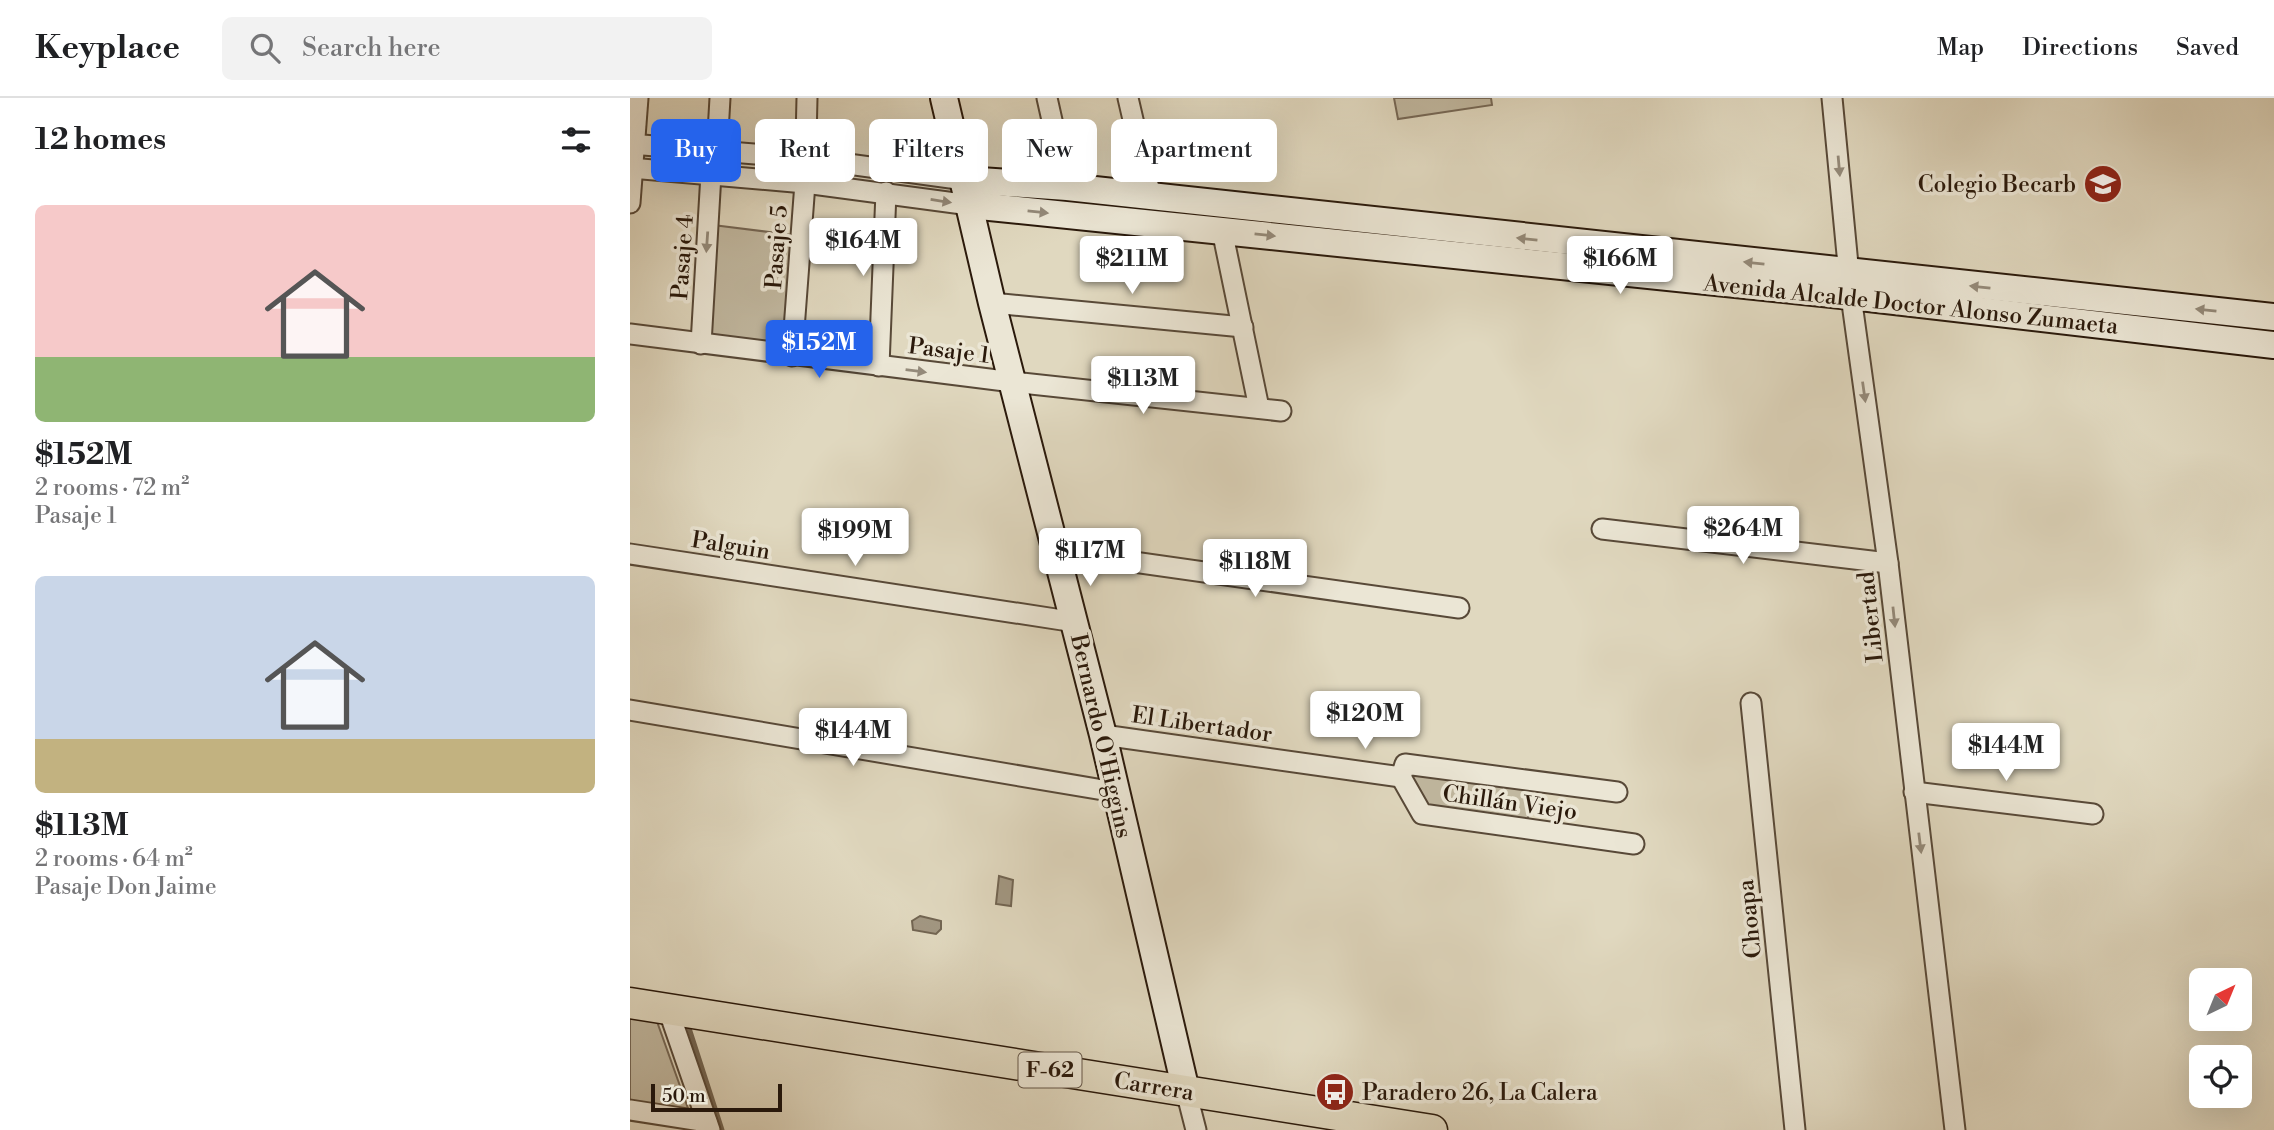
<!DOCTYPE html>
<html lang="en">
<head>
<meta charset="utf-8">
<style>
	:root { --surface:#fff; --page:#f2f2f2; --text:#202124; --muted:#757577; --line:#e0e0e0; --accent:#2563eb }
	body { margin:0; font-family:"Libre Bodoni",serif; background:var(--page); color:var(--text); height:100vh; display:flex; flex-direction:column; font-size:26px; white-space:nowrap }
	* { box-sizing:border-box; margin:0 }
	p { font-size:23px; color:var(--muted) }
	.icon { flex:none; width:38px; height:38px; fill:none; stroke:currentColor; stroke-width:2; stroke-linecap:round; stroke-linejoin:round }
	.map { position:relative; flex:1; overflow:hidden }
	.side { display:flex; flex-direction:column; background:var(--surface); width:630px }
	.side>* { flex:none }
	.hud { position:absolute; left:21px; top:21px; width:665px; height:63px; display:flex; gap:14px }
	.needle { width:46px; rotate:43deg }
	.buttons { position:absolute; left:1559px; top:870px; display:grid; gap:14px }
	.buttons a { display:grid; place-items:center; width:63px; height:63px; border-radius:10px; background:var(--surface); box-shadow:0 7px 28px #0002; font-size:35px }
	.scale { position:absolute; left:21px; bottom:18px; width:131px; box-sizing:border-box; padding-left:7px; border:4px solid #2a190b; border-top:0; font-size:19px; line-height:24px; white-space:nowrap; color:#2a190b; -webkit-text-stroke:5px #ebe6d5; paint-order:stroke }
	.price { position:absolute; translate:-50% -60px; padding:0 16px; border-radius:7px; background:#fff; color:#222; font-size:23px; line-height:46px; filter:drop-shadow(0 2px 4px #0008) }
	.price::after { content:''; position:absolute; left:50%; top:42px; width:21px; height:16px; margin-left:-10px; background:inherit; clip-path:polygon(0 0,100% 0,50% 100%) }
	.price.current { background:var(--accent); color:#fff }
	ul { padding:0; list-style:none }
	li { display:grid; align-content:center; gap:14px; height:371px; padding:0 35px }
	li span { display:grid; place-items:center; height:217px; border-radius:10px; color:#555 }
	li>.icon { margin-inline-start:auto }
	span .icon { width:126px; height:126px; fill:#fffc; stroke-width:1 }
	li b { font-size:30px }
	h2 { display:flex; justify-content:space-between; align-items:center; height:84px; padding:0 35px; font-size:30px }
	.chip { padding:0 24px; border-radius:10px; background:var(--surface); box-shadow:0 7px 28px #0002; font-size:24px; line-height:63px }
	.chip.current { background:var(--accent); color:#fff }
	header { display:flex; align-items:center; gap:42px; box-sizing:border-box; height:98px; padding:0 35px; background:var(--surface); border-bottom:2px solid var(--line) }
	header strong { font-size:33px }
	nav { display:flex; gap:38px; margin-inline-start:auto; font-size:24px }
	.search { width:490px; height:63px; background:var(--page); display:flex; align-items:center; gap:18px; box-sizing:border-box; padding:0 24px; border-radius:10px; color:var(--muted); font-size:26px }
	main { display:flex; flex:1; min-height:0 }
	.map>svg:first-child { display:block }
	.green { fill:#c1b8a0; stroke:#766856; stroke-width:2 }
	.water { fill:#a29782; stroke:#726552; stroke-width:2 }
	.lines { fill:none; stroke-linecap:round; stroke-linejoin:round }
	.stream { stroke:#726552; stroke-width:5 }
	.street-casing { stroke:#584938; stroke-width:23 }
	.secondary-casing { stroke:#2a190b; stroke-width:30 }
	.primary-casing { stroke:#2a190b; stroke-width:33 }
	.street { stroke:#ebe6d5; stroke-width:19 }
	.secondary { stroke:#ebe6d5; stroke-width:26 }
	.primary { stroke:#e0d8bf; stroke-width:30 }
	.oneway { fill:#948a7a }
	.labels { text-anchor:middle; stroke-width:7; stroke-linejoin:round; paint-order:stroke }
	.shield { fill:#ebe6d5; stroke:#645648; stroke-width:2 }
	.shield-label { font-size:21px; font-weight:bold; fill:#2a190b }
	.poi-label { font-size:23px; fill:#2a190b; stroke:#ebe6d5; text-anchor:end }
	.street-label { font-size:23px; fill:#2a190b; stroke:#ebe6d5 }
</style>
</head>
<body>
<header>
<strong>Keyplace</strong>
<div class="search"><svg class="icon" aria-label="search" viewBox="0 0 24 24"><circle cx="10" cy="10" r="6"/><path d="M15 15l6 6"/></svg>Search here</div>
<nav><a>Map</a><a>Directions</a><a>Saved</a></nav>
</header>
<main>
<section class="side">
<h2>12 homes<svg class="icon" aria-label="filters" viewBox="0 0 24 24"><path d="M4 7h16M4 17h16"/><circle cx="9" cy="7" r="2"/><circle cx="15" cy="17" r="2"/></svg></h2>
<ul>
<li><span style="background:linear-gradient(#f6c9c9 70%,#8fb573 0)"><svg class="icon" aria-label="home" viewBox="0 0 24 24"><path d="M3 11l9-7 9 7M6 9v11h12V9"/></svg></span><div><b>$152M</b><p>2 rooms · 72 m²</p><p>Pasaje 1</p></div></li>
<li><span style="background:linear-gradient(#c9d6e8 75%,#c2b280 0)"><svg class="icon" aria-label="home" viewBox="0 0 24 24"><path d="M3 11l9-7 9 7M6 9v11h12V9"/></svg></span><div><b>$113M</b><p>2 rooms · 64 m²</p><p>Pasaje Don Jaime</p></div></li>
</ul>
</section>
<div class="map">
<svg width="1644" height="1032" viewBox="0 0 1644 1032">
	<rect width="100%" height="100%" fill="#e0d8bf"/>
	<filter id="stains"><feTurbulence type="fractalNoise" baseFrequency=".00286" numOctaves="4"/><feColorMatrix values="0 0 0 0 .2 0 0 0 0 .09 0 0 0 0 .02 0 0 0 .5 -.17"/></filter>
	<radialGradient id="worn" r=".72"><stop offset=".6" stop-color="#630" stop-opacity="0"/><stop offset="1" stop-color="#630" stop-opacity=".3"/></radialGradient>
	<g class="green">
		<polygon points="764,0 861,0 862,7 768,21"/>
		<polygon points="83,127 163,137 153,252 74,240"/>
		<polygon points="780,671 903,688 897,726 796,712 778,683"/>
		<polygon points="0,914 25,918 60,1016 0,1007"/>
	</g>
	<g class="water">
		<polygon points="369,778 383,782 381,808 366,806"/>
		<polygon points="290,818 311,823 311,831 306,836 283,832 282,823"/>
	</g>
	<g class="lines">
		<polyline class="stream" points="58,927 92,1032"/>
		<defs>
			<g id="street">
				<polyline points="417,0 437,89"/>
				<polyline points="498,0 521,99"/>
				<polyline points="1202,0 1221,198 1258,465 1325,1032"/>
				<polyline points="0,46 174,60 335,82"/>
				<polyline points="87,52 90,0"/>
				<polyline points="0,70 175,85 340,107"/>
				<polyline points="0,105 8,0"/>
				<polyline points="592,132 629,310"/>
				<polyline points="362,205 613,229"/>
				<polyline points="0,236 383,284 651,313"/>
				<polyline points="71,246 81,76"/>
				<polyline points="162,258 175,85 177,0"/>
				<polyline points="249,268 256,94"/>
				<polyline points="972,431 1258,465"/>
				<polyline points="426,453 829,510"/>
				<polyline points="0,456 445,524"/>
				<polyline points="1121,605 1165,1032"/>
				<polyline points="0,612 485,694"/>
				<polyline points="473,637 771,679 775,666 987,694"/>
				<polyline points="771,679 792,716 1004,746"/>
				<polyline points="1284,694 1463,716"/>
				<polyline points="38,911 80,1032"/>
				<polyline points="556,993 566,1032"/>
				<polyline points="0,1012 77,1024"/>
			</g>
			<g id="secondary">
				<polyline points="314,0 362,205 473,637 556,993"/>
				<polyline points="335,82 437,89 1644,219"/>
				<polyline points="340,107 1221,198 1644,247"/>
			</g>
			<polyline id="primary" points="0,905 802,1032"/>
		</defs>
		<use href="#street" class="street-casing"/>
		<use href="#secondary" class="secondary-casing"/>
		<use href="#primary" class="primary-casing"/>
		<use href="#street" class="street"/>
		<use href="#secondary" class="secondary"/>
		<use href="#primary" class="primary"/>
	</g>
	<defs><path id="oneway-solid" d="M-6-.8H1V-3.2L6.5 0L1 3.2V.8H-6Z" transform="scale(1.75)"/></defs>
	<g class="oneway">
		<use href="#oneway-solid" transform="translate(1209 68) rotate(85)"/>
		<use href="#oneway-solid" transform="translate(311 103) rotate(9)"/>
		<use href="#oneway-solid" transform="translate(408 114) rotate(6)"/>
		<use href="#oneway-solid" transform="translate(635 137) rotate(6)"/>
		<use href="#oneway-solid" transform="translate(897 141) rotate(-174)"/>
		<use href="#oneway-solid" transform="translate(77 144) rotate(94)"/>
		<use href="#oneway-solid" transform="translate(1124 165) rotate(-174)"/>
		<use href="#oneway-solid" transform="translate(1350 189) rotate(-174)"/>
		<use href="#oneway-solid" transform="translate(1576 212) rotate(-174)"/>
		<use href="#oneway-solid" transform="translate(286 273) rotate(7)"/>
		<use href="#oneway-solid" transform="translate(1234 294) rotate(82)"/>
		<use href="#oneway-solid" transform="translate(1264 519) rotate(84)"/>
		<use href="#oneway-solid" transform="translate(1290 745) rotate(83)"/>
	</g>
	<defs>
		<symbol id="school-disc" viewBox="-11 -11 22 22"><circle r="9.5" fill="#8f2418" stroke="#ebe6d5"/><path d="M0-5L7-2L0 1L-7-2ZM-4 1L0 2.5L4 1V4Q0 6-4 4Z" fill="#fff"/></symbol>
		<symbol id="bus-disc" viewBox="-11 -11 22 22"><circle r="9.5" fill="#8f2418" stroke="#ebe6d5"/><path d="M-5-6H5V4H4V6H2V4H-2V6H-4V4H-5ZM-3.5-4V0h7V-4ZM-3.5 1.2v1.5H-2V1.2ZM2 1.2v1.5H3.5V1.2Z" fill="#fff"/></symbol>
	</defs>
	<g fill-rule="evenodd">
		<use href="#school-disc" x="1451" y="64" width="44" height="44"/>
		<use href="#bus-disc" x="683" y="972" width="44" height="44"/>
	</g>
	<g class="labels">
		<rect class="shield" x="388.5" y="954.5" width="63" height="35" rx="5"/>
		<g class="shield-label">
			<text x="420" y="979">F-62</text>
		</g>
		<g class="poi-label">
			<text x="1446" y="94">Colegio Becarb</text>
			<text x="732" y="1002" text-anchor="start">Paradero 26, La Calera</text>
		</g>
		<g class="street-label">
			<text transform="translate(146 149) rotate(-86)" y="8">Pasaje 5</text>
			<text transform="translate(52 159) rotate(-86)" y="8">Pasaje 4</text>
			<text transform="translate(1281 206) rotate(6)" y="8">Avenida Alcalde Doctor Alonso Zumaeta</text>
			<text transform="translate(319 252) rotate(7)" y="8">Pasaje 1</text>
			<text transform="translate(101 447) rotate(9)" y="8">Palguin</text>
			<text transform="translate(1240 519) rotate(-96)" y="8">Libertad</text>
			<text transform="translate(572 626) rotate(8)" y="8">El Libertador</text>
			<text transform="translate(472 638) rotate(77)" y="8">Bernardo O'Higgins</text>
			<text transform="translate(880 704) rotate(8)" y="8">Chillán Viejo</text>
			<text transform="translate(1119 821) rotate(-96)" y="8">Choapa</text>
			<text transform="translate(524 988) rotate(9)" y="8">Carrera</text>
		</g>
	</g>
	<rect width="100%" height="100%" filter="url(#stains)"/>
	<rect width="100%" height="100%" fill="url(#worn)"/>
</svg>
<div class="buttons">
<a><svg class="needle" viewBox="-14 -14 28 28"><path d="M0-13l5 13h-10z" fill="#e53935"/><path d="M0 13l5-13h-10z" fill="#757577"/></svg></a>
<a><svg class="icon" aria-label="locate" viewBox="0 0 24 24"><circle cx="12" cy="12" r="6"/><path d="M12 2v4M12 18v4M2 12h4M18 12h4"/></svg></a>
</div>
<div class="scale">50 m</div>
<b class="price" style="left:233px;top:180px">$164M</b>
<b class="price" style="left:502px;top:198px">$211M</b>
<b class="price" style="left:990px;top:198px">$166M</b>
<b class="price current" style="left:189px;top:282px">$152M</b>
<b class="price" style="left:513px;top:318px">$113M</b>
<b class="price" style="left:1113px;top:468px">$264M</b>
<b class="price" style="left:225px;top:470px">$199M</b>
<b class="price" style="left:460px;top:490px">$117M</b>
<b class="price" style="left:625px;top:501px">$118M</b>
<b class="price" style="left:735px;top:653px">$120M</b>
<b class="price" style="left:223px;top:670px">$144M</b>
<b class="price" style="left:1376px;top:685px">$144M</b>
<div class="hud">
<a class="chip current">Buy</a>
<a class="chip">Rent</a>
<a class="chip">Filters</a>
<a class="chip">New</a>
<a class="chip">Apartment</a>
</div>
</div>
</main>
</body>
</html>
